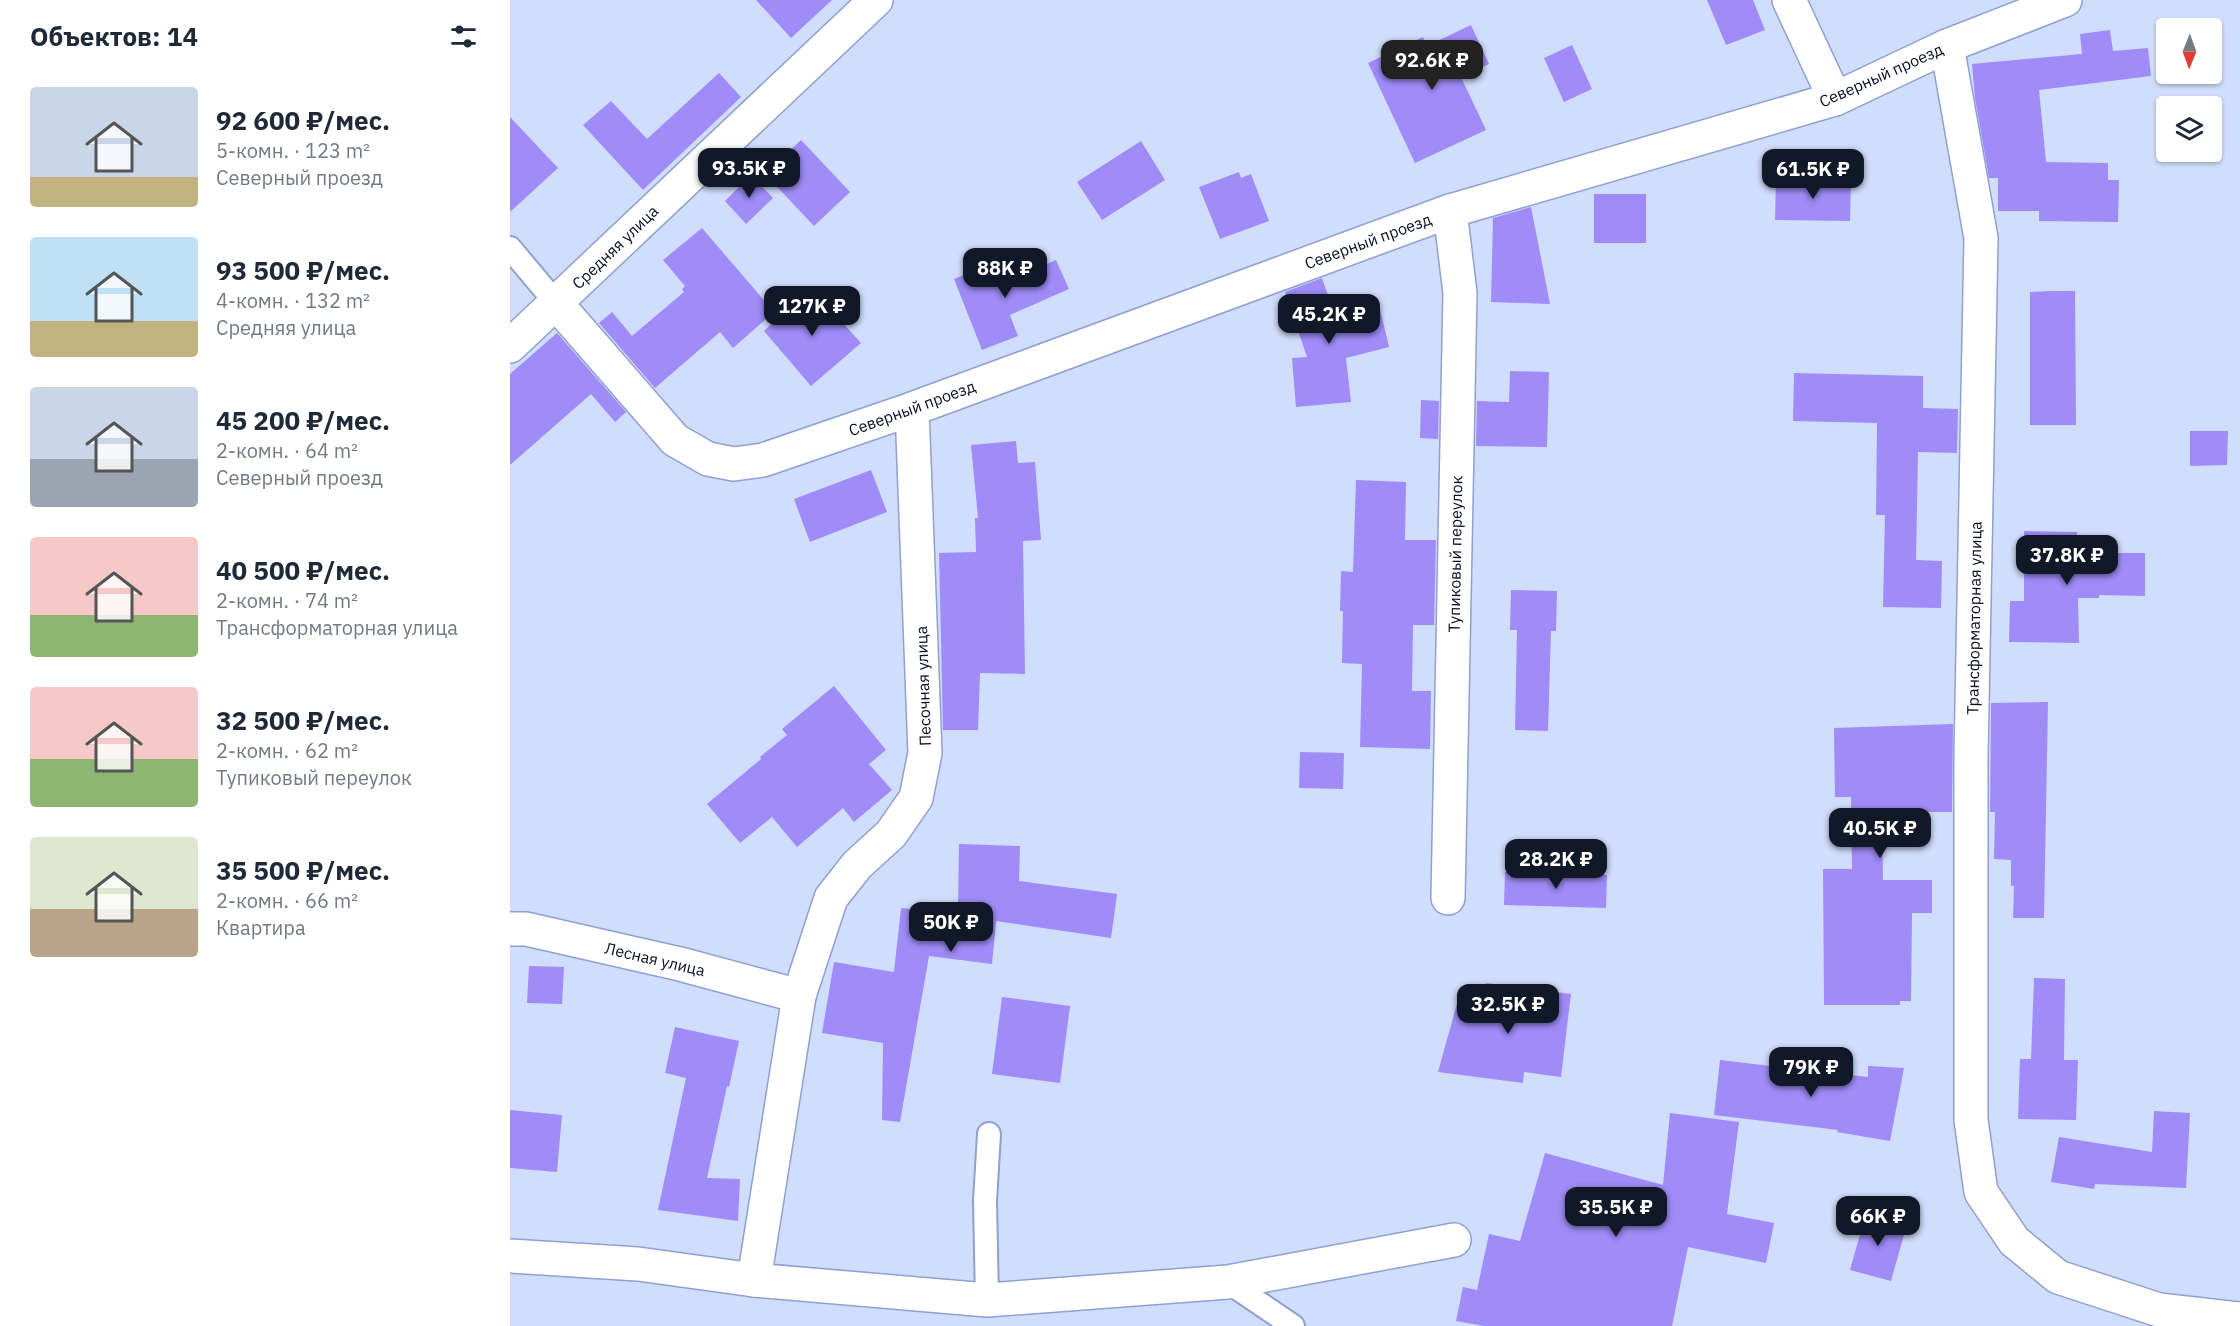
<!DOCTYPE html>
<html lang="ru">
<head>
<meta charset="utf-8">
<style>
	:root { --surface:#fff; --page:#f6f6f7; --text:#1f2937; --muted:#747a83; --accent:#111827 }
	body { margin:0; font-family:"IBM Plex Sans",sans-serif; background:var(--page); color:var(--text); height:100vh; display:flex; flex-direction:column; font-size:22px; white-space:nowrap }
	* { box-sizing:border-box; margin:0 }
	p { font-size:20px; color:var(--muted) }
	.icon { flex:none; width:33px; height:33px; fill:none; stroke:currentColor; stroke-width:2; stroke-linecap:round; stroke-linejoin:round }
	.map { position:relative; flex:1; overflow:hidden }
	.details { display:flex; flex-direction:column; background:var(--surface); width:510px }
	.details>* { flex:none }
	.needle { width:39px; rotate:181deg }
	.fabs { position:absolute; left:1646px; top:18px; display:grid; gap:12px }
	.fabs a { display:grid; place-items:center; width:66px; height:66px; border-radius:6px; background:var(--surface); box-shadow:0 2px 4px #0004; font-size:30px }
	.price { position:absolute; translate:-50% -51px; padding:0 14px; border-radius:12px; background:var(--accent); color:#fff; font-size:20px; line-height:39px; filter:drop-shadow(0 2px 3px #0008) }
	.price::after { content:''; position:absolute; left:50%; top:36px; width:18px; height:14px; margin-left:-9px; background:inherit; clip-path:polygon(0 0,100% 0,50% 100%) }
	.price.selected { background:#222; color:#fff }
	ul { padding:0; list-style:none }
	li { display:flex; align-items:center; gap:18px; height:150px; padding:0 30px }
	li span { display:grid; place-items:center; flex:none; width:168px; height:120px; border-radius:6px; color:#555 }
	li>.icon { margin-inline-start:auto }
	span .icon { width:72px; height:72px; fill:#fffc; stroke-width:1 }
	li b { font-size:26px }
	h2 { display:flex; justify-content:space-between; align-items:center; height:72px; padding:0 30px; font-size:26px }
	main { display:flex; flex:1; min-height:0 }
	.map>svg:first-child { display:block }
	.building { fill:#9f8cf8 }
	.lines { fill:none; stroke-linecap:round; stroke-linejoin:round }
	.service-casing { stroke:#8fa0d1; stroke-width:26 }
	.minor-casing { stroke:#8fa0d1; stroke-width:36 }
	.service { stroke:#fff; stroke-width:22 }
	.minor { stroke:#fff; stroke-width:33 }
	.labels { text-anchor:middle; stroke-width:4.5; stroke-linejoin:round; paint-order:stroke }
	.street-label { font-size:16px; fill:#090e20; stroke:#fefefe }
</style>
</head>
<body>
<main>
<section class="details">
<h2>Объектов: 14<svg class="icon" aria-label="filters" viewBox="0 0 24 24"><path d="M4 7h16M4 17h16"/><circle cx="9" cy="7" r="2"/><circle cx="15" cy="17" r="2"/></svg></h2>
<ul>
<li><span style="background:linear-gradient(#c9d6e8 75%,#c2b280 0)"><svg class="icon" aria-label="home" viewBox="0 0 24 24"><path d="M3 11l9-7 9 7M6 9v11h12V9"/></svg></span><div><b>92 600 ₽/мес.</b><p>5-комн. · 123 m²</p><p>Северный проезд</p></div></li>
<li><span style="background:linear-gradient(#bfe0f5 70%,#c2b280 0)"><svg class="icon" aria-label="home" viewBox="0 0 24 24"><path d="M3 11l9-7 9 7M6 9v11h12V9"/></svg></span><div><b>93 500 ₽/мес.</b><p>4-комн. · 132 m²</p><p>Средняя улица</p></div></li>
<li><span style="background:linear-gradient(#c9d6e8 60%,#9aa5b1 0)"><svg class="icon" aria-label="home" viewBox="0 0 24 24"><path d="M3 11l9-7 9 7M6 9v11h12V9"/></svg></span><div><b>45 200 ₽/мес.</b><p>2-комн. · 64 m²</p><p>Северный проезд</p></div></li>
<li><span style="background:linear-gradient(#f6c9c9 65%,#8fb573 0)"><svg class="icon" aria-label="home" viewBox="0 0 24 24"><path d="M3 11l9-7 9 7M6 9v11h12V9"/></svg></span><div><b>40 500 ₽/мес.</b><p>2-комн. · 74 m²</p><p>Трансформаторная улица</p></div></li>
<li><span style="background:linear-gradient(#f6c9c9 60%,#8fb573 0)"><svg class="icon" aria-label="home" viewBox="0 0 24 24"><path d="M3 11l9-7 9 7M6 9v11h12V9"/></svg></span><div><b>32 500 ₽/мес.</b><p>2-комн. · 62 m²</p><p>Тупиковый переулок</p></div></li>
<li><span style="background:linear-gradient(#dfe7d0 60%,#b9a48a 0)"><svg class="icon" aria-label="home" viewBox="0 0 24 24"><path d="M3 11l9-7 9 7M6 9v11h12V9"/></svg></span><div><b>35 500 ₽/мес.</b><p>2-комн. · 66 m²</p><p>Квартира</p></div></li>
</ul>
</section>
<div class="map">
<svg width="1730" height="1326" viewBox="0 0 1730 1326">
	<rect width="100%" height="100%" fill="#d1ddfc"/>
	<g class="building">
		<polygon points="246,0 322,0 281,38"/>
		<polygon points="1197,0 1243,0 1255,30 1216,45"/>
		<polygon points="961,25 979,64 951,77 976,130 905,163 858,63 913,37 917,46"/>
		<polygon points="1600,30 1603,51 1638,48 1641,76 1529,90 1536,162 1598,163 1598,180 1609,180 1608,222 1529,221 1529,211 1488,211 1488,178 1479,178 1465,98 1462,64 1572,54 1570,34"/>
		<polygon points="1062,45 1082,89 1054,102 1034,58"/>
		<polygon points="209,73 231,97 133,190 73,125 101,101 137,139"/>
		<polygon points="0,117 48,168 0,212"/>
		<polygon points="291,140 340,192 304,226 255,174"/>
		<polygon points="631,141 655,180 592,220 567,182"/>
		<polygon points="729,172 731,178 741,174 759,221 710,239 689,187"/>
		<polygon points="241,175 263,198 236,224 215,201"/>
		<polygon points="1266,180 1341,181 1340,221 1265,220"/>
		<rect x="1084" y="194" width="52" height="49"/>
		<polygon points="1021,207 1040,304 981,302 983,218"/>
		<polygon points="192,228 264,312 223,348 210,332 145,388 89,323 102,312 122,336 174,292 172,289 175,286 153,260"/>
		<polygon points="546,260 559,289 500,315 508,336 472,350 444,279 479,265 488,286"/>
		<polygon points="812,278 827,321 870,309 879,347 836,358 841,402 786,407 782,358 797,357 775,292"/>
		<polygon points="300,287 351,343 301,386 254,331"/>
		<polygon points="1539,291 1565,291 1566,425 1520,425 1520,292"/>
		<polygon points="47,333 116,412 105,422 81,394 0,465 0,374"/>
		<polygon points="1000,371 1039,372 1037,447 966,446 967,401 999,402"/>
		<polygon points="1284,373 1413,376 1413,408 1448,409 1447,453 1408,452 1406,560 1432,561 1431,608 1373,607 1375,515 1366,515 1367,423 1283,421"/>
		<polygon points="911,400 929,401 928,439 910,438"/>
		<polygon points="1680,431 1718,431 1717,465 1680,466"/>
		<polygon points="506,441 508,463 525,462 531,540 513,541 515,674 470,673 468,730 433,730 429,553 466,552 465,518 468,518 461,445"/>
		<polygon points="361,470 377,512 300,542 284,499"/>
		<polygon points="846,480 896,482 895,540 926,540 924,625 903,625 902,691 921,691 920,749 850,747 852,664 832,663 833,611 830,611 831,571 843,572"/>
		<polygon points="1514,531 1567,532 1567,553 1635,553 1635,596 1589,595 1589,598 1568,598 1569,643 1499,642 1500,601 1514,601"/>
		<polygon points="1001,590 1047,591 1046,631 1041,631 1038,731 1005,730 1007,630 1000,630"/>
		<polygon points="324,686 376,750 359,764 382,790 344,822 333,808 287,847 262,817 230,843 197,804 251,759 250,757 277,735 272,729"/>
		<polygon points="1538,702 1534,918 1503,918 1504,886 1501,886 1501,860 1484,859 1485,812 1480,812 1481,703"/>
		<polygon points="1443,724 1442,812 1372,812 1373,880 1422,880 1422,913 1402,913 1401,1001 1390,1001 1390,1005 1314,1005 1313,869 1342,869 1341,797 1325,797 1324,728"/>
		<polygon points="790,752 834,753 833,789 789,788"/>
		<polygon points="449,844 510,846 509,881 607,894 601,938 486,921 482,964 419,956 390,1122 372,1120 373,1043 312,1033 324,962 384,972 391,908 448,913"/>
		<polygon points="995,872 1097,875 1096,908 994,905"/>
		<polygon points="19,966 54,967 52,1004 17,1003"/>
		<polygon points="1524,978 1555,979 1554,1060 1568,1060 1566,1120 1508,1119 1510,1059 1521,1059"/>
		<polygon points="976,983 1061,994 1051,1077 1014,1072 1013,1083 928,1072 948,1000 974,1003"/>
		<polygon points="492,997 560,1006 550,1083 482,1074"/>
		<polygon points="165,1027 229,1041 219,1087 217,1086 197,1178 230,1179 228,1221 148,1210 176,1078 155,1073"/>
		<polygon points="1210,1060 1358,1077 1358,1066 1394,1068 1380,1141 1327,1132 1328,1130 1204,1115"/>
		<polygon points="0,1110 52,1115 47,1172 0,1168"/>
		<polygon points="1644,1111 1680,1113 1676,1188 1585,1184 1584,1189 1541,1182 1549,1137 1642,1152"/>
		<polygon points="1160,1113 1229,1122 1217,1214 1264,1223 1256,1263 1178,1247 1162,1326 974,1326 946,1321 953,1287 967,1290 979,1234 1010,1241 1035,1153 1153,1185"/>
		<polygon points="1356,1213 1397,1224 1381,1281 1340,1270"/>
	</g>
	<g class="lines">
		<defs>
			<g id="service">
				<polyline points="0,248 46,303"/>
				<polyline points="718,1282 783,1326"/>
				<polyline points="477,1300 475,1201 479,1134"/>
			</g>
			<g id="minor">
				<polyline points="1279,0 1325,99"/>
				<polyline points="1437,46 1471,238 1461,756 1461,1120 1471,1192 1504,1241 1548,1277 1649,1310 1730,1319"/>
				<polyline points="46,303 165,440 198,459 224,464 253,460 402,409 940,211 1325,99 1437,46 1555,0"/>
				<polyline points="0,346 366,0"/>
				<polyline points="938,898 950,293 940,211"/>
				<polyline points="0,929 16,929 170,964 289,996"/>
				<polyline points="0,1256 128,1264 244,1280 477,1300 718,1282 944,1240"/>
				<polyline points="244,1280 289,996 321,898 347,865 381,834 406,798 415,753 402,409"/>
			</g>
		</defs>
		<use href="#service" class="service-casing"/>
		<use href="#minor" class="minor-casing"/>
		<use href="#service" class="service"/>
		<use href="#minor" class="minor"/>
	</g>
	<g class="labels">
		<g class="street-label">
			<text transform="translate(1371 75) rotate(-24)" y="6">Северный проезд</text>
			<text transform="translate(858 241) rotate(-20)" y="6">Северный проезд</text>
			<text transform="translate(105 247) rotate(-44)" y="6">Средняя улица</text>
			<text transform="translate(402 408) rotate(-20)" y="6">Северный проезд</text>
			<text transform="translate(945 554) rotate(-89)" y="6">Тупиковый переулок</text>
			<text transform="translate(1464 618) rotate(-89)" y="6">Трансформаторная улица</text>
			<text transform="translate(413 686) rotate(-92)" y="6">Песочная улица</text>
			<text transform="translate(145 959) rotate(13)" y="6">Лесная улица</text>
		</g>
	</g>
</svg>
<div class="fabs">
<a><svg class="needle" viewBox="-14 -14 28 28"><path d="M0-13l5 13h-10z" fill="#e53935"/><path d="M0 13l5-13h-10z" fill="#747a83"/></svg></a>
<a><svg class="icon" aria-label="layers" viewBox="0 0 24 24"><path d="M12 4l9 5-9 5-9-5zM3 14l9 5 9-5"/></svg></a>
</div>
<b class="price selected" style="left:922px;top:91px">92.6K ₽</b>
<b class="price" style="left:239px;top:199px">93.5K ₽</b>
<b class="price" style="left:1303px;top:200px">61.5K ₽</b>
<b class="price" style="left:495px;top:299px">88K ₽</b>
<b class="price" style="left:302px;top:337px">127K ₽</b>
<b class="price" style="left:819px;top:345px">45.2K ₽</b>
<b class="price" style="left:1557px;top:586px">37.8K ₽</b>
<b class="price" style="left:1370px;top:859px">40.5K ₽</b>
<b class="price" style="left:1046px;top:890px">28.2K ₽</b>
<b class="price" style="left:441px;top:953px">50K ₽</b>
<b class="price" style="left:998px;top:1035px">32.5K ₽</b>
<b class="price" style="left:1301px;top:1098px">79K ₽</b>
<b class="price" style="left:1106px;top:1238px">35.5K ₽</b>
<b class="price" style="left:1368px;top:1247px">66K ₽</b>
</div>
</main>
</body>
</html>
